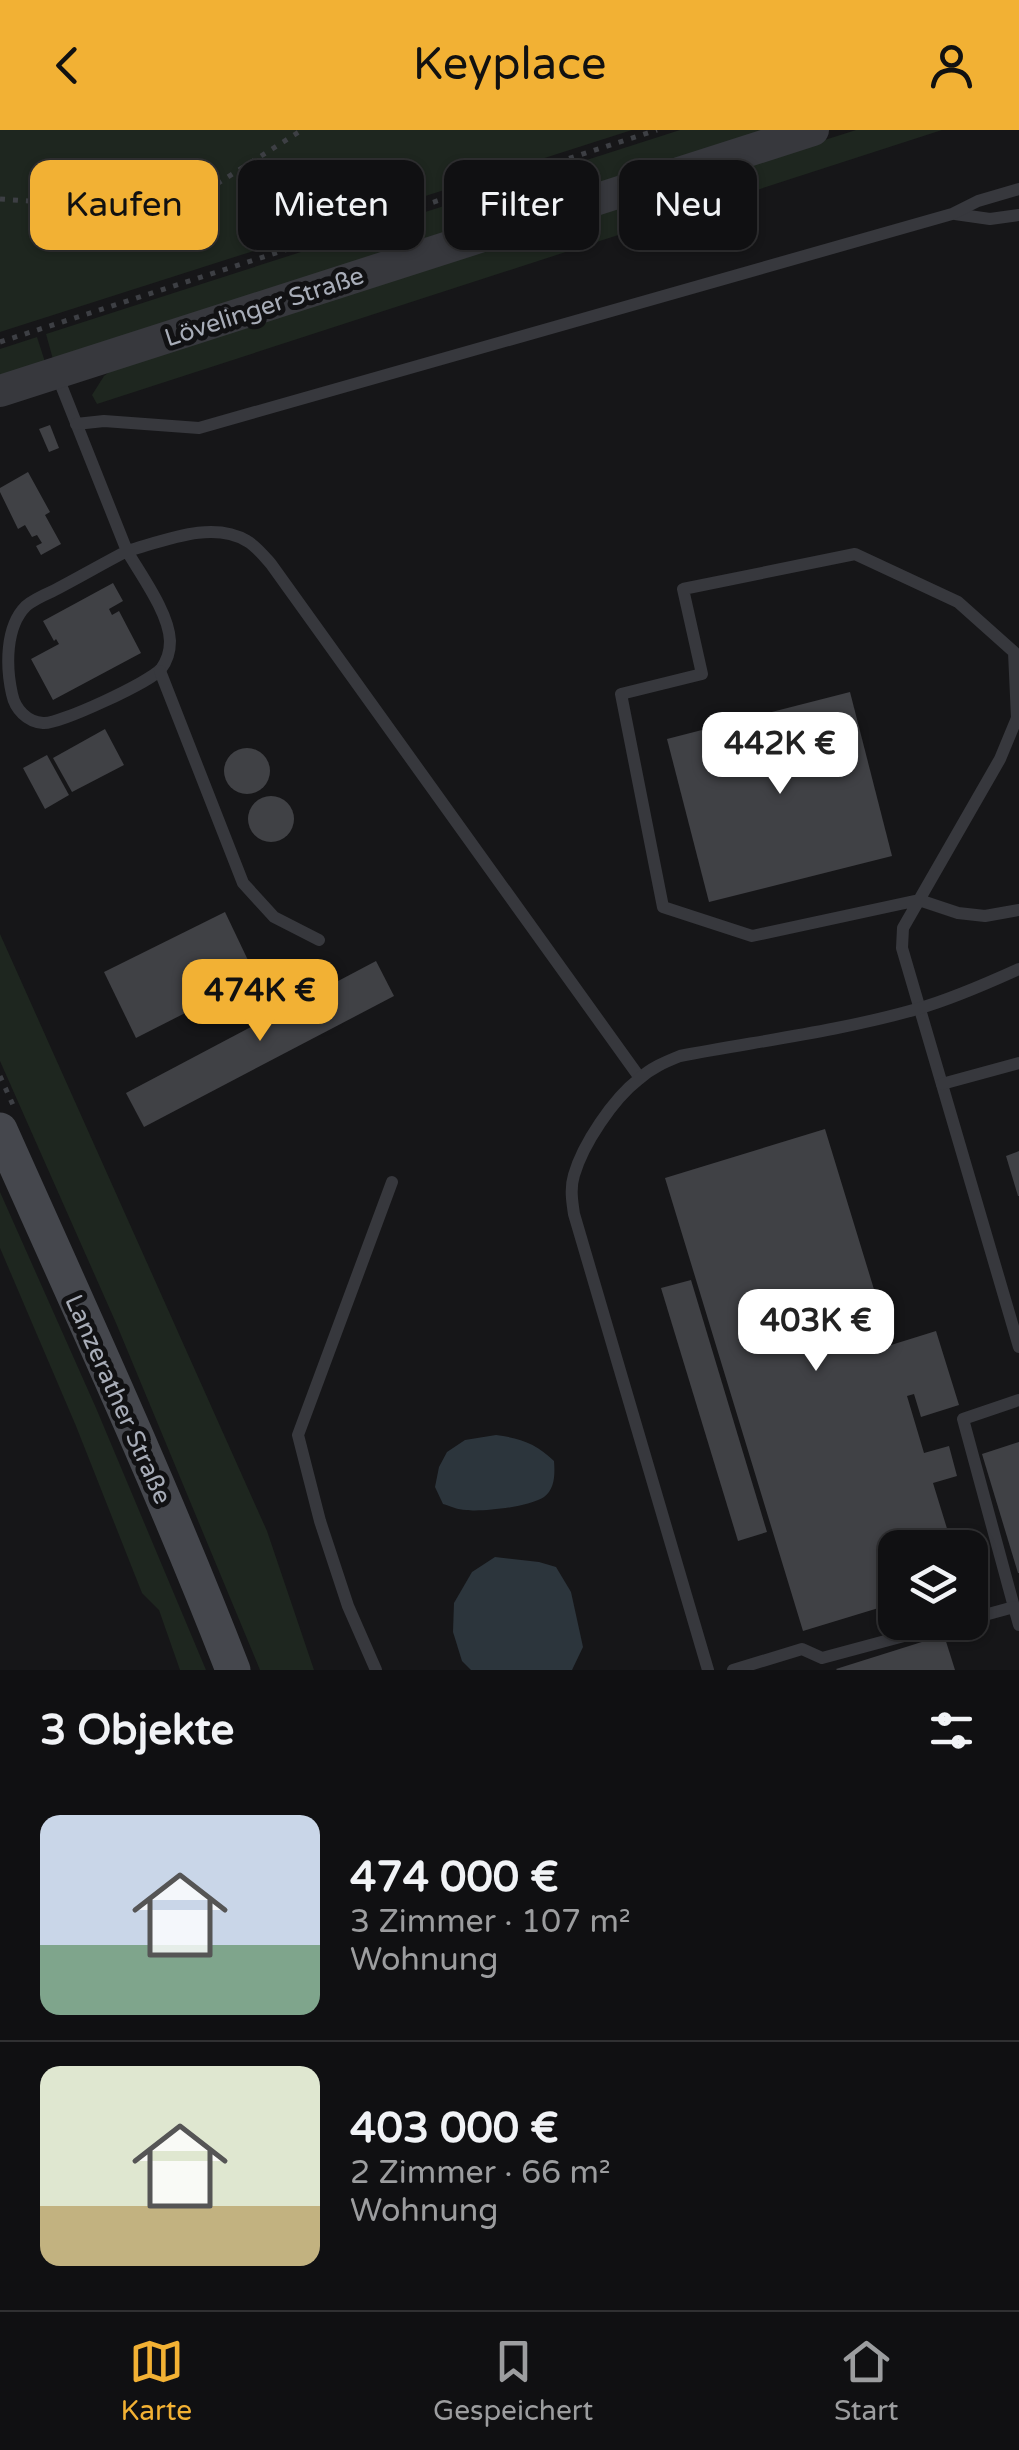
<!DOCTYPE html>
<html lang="de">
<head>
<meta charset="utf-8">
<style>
	:root { --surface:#101012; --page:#19191b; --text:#f1f3f6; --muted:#9c9d9f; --line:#303032; --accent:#f2b134 }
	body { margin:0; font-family:"Varela Round",sans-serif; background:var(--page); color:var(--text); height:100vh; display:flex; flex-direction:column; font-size:38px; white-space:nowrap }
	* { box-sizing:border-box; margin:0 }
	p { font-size:32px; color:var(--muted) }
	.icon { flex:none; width:55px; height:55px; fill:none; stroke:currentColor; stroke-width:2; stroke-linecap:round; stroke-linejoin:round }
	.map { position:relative; height:1540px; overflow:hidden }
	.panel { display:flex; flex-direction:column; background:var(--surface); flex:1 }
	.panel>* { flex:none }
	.hud { position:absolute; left:30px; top:30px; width:960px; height:90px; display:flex; gap:20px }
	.controls { position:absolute; left:878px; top:1400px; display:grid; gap:20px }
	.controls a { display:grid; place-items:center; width:110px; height:110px; border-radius:20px; background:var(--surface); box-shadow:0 2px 8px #0004,0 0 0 2px var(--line); font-size:50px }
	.price { position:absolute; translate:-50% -85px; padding:0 22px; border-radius:20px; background:#fff; color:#222; font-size:32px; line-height:65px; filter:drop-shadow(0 2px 5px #0008) }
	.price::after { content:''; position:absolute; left:50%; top:60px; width:30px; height:22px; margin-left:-15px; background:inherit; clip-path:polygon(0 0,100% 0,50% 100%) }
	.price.selected { background:var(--accent); color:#111 }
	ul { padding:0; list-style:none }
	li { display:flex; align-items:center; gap:30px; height:250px; padding:0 40px }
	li+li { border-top:2px solid var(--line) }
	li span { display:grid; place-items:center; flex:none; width:280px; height:200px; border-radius:20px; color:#555 }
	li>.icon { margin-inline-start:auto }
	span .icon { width:120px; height:120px; fill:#fffc; stroke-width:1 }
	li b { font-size:42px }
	h2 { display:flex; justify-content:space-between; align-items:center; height:120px; padding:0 40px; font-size:42px }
	.pill { padding:0 35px; border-radius:20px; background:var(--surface); box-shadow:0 2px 8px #0004,0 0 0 2px var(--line); font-size:35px; line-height:90px }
	.pill.selected { background:var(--accent); color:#111 }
	header { display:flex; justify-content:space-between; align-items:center; height:130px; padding:0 40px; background:var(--accent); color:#111; font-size:45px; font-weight:600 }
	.dock { display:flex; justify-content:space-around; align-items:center; height:140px; border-top:2px solid var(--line); background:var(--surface); font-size:28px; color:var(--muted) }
	.dock a { display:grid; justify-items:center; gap:5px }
	.dock .selected { color:var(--accent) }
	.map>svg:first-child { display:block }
	.green { fill:#1e261f }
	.water { fill:#2c353c }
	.building { fill:#404145 }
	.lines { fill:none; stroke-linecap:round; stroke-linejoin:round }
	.path { stroke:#3d3f44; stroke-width:5; stroke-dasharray:5 8; stroke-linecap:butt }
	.service { stroke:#37383d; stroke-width:12 }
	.tertiary { stroke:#37383d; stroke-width:32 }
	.secondary { stroke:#45474d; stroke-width:35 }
	.labels { text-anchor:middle; stroke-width:10; stroke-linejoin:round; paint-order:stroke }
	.street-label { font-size:25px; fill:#a8adb8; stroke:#111113 }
</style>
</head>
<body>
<header><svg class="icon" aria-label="back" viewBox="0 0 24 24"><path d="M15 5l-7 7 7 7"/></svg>Keyplace<svg class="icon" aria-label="person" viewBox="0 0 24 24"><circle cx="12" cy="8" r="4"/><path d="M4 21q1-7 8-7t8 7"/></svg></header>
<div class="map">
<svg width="1019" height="1540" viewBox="0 0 1019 1540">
	<rect width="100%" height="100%" fill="#161618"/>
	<g class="green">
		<polygon points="0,0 632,0 0,202"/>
		<polygon points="680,0 775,0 54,233 46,204"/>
		<polygon points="856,0 942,0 97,274 92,265 104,246 119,235"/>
		<polygon points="37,207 46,235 0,250 0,219"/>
		<polygon points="0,804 267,1401 314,1540 260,1540 116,1193 0,931"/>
		<polygon points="0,1062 96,1278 206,1540 180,1540 159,1480 142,1463 76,1296 0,1118"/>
	</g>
	<g class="water">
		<path d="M 496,1305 C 520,1308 537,1314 554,1331 C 555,1344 555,1359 544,1367 C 529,1377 483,1382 466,1380 C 458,1380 450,1376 443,1374 L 435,1357 L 439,1337 L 447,1322 L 465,1310 Z"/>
		<polygon points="495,1427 539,1432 556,1437 571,1462 583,1517 572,1540 471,1540 462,1531 453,1502 454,1473 472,1442"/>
	</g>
	<g class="building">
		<polygon points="50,295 59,318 49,322 39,299"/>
		<polygon points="28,342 50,382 45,385 61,414 41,425 36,416 42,413 37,405 32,407 25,395 18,399 0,362 0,358"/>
		<polygon points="113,453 123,471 109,479 112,485 119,481 141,523 53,570 31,529 59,514 56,509 54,511 43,491"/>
		<polygon points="850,562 892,726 709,772 667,609"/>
		<polygon points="105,599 124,635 72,662 53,628"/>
		<circle cx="247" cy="641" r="23"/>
		<polygon points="47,625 69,665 45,679 23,638"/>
		<circle cx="271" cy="689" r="23"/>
		<polygon points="225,782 256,847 136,908 104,842"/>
		<polygon points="376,831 394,866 144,997 126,963"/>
		<polygon points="825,999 891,1215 936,1201 959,1275 921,1287 914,1264 907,1266 924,1323 949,1316 957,1346 933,1353 953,1418 895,1418 895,1473 803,1501 665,1048"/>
		<polygon points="1019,1021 1019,1066 1018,1066 1006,1026"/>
		<polygon points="691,1150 767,1402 738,1411 661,1158"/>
		<polygon points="1019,1312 1019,1443 1018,1443 982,1324"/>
		<polygon points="944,1505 955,1540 837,1540 836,1539"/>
	</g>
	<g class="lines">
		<g class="path">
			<polyline points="0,69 72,74 135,74 177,69 201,64 302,0"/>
			<polyline points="0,212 657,0"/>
			<polyline points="0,946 13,975"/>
		</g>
		<g class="service">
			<polyline points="955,84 990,89 1019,85"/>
			<path d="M 57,245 L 127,421 C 102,434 78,448 53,461 C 44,465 33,470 26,476 C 5,497 6,537 12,564 C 15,579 27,592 43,593 C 58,595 150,552 161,539 C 167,531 170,521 170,511 C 169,483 141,445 127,421 C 164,411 212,390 247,411 C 256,416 264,426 271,434 L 640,948"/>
			<polyline points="76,294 104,291 199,298 952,84 978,71 1019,59"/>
			<polyline points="160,541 243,753 274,787 319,810"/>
			<polyline points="1019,780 985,786 958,783 919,770 752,806 663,777 621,564 702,544 683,459 855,424 958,472 1014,522 1017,588 1000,629 903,798 902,818 1019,1217"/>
			<polyline points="942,954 1019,933"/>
			<polyline points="1014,1477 963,1289 1019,1270"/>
			<polyline points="970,1489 1014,1477 1019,1495"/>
			<polyline points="376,1540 348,1476 320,1391 298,1305 392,1052"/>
			<path d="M 708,1540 L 574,1084 C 572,1071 570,1058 574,1045 C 583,1014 613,969 639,949 C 651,938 665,932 680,926 C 759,911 840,901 917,879 C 952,869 986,854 1019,839"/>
			<polyline points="733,1540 802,1519 822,1528 956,1492"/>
		</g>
		<polyline class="tertiary" points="0,261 813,0"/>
		<path class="secondary" d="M 0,1000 C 80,1179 162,1357 233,1540"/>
	</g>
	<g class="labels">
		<g class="street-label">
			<text transform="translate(264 176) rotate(-18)" y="9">Lövelinger Straße</text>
			<text transform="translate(119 1269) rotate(66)" y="9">Lanzerather Straße</text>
		</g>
	</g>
</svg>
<div class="controls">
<a><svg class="icon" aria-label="layers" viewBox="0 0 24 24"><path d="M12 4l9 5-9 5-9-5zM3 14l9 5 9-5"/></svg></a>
</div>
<b class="price" style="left:780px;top:667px">442K €</b>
<b class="price selected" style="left:260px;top:914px">474K €</b>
<b class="price" style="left:816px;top:1244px">403K €</b>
<div class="hud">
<a class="pill selected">Kaufen</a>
<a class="pill">Mieten</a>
<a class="pill">Filter</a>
<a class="pill">Neu</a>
</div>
</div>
<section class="panel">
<h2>3 Objekte<svg class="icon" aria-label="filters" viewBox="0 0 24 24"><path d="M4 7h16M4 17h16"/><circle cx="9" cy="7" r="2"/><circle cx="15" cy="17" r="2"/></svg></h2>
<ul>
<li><span style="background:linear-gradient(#c9d6e8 65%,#7fa58c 0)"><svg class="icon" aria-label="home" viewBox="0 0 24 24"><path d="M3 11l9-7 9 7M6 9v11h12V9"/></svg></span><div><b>474 000 €</b><p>3 Zimmer · 107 m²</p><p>Wohnung</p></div></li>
<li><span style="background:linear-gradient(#dfe7d0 70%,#c2b280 0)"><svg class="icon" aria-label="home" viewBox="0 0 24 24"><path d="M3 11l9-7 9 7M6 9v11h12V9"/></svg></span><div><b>403 000 €</b><p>2 Zimmer · 66 m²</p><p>Wohnung</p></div></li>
</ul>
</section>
<nav class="dock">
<a class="selected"><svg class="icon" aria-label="map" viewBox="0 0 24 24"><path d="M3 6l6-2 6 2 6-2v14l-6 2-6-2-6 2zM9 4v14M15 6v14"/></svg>Karte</a>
<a><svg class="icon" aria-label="saved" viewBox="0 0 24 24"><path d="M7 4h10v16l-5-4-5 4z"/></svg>Gespeichert</a>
<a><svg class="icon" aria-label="home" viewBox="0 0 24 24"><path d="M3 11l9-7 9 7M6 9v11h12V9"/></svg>Start</a>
</nav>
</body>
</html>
